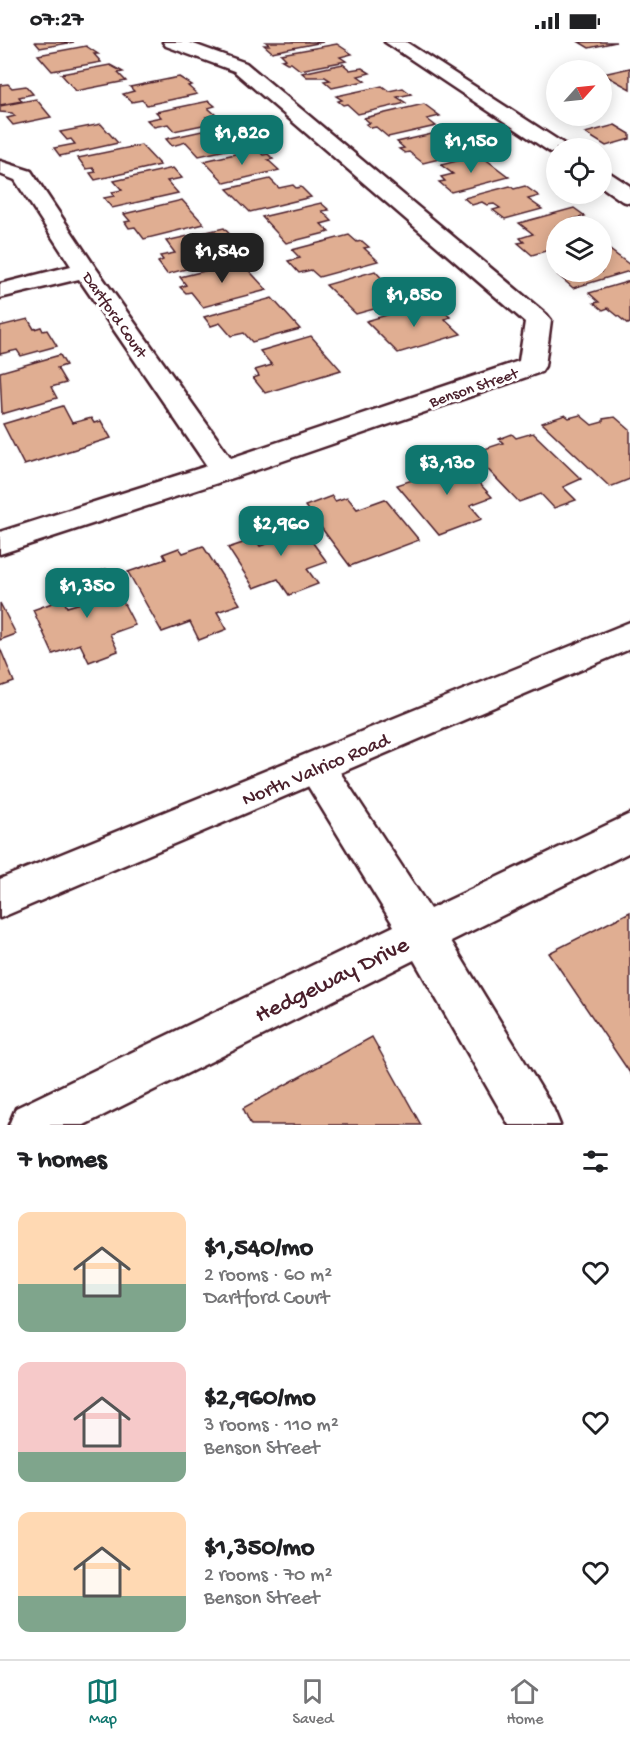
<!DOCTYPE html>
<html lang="en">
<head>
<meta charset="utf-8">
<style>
	:root { --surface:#fff; --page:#f6f6f6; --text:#202124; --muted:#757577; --line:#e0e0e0; --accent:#0f766e }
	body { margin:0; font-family:"Gochi Hand",sans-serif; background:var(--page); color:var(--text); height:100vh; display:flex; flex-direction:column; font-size:22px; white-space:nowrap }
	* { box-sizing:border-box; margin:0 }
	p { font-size:20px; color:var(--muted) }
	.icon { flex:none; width:33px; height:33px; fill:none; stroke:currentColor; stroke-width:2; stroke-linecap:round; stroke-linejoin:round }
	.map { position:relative; height:1083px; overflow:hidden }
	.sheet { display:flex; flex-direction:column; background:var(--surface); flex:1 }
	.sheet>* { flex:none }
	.needle { width:39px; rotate:63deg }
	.fabs { position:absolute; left:546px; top:18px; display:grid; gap:12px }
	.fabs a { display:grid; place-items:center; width:66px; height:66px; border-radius:50%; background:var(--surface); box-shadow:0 3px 15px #0003; font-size:30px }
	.price { position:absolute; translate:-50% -51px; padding:0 14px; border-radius:12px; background:var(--accent); color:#fff; font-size:20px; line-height:39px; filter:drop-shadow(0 2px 3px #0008) }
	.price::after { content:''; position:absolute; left:50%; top:36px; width:18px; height:14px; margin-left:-9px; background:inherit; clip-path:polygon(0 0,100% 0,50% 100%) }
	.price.on { background:#222; color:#fff }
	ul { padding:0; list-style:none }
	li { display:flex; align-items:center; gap:18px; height:150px; padding:0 18px }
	li span { display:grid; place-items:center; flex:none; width:168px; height:120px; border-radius:12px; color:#555 }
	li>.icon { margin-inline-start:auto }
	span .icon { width:72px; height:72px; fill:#fffc; stroke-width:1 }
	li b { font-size:26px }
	h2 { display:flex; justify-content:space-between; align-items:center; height:72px; padding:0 18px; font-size:26px }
	.status { display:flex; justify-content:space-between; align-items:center; height:42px; padding:0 30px; background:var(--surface); direction:ltr }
	.status svg { height:16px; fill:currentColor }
	.menu { display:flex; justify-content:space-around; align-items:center; height:84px; border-top:2px solid var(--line); background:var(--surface); font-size:16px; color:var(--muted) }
	.menu a { display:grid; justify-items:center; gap:3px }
	.menu .on { color:var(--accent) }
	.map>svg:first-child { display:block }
	.building { fill:#e0ae92; stroke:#4a1f2b; stroke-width:1.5 }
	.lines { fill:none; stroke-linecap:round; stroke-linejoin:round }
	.street-casing { stroke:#4a1f2b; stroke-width:5 }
	.secondary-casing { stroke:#4a1f2b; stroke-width:5 }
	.street { fill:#fff; fill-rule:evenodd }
	.secondary { fill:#fff; fill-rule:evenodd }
	.labels { text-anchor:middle; stroke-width:6; stroke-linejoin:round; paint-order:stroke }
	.far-street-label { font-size:16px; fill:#4a1f2b; stroke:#fff }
	.street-label { font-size:20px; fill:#4a1f2b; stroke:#fff }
	.near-street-label { font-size:24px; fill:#4a1f2b; stroke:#fff }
</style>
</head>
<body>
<div class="status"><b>07:27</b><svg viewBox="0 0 49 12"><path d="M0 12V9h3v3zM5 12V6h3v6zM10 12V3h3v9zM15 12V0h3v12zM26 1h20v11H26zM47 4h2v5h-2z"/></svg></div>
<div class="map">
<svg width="630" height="1083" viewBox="0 0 630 1083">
	<rect width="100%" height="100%" fill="#fff"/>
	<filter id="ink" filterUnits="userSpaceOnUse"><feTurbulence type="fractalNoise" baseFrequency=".0167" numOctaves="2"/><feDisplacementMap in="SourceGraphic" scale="12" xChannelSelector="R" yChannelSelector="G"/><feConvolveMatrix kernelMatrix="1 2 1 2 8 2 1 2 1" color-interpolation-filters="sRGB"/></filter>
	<g filter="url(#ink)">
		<g class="building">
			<polygon points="35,0 74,0 40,6"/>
			<polygon points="266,0 323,0 272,10 264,3 269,3"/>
			<polygon points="579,0 616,0 589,6"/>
			<polygon points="337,2 352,12 340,15 346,19 300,28 291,21 287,21 282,18 286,17 281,12"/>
			<polygon points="86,4 98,12 94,12 101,20 52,29 38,13"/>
			<polygon points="343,22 350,28 362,26 370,31 358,34 365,39 332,46 324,39 330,38 325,35 307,35 302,31"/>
			<polygon points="110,23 123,30 118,31 126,39 76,49 61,32"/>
			<polygon points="630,26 630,47 603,32"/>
			<polygon points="179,35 192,43 188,44 197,52 147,63 142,58 132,60 123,52 134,49 130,45"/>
			<polygon points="8,42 12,46 26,44 33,52 19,55 22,59 0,63 0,43"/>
			<polygon points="382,44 389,49 403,46 411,52 397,55 406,61 358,72 347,62 343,63 338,59 342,58 336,54"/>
			<polygon points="36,57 51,75 13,83 7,76 15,74 12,71 0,70 0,64"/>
			<polygon points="209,59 215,64 208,66 216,73 206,75 212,81 174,89 168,82 154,85 147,78 161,75 156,70"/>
			<polygon points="424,62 440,74 427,77 436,84 388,95 376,85 371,86 366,82 370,81 364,76"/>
			<polygon points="101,82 118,101 60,114 54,106 75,102 71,97 67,98 60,90"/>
			<polygon points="615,83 630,92 630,97 606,104 585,91"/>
			<polygon points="220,85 228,93 241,90 244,93 249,92 258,101 199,114 186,100 172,104 166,97"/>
			<polygon points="445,89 453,95 466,92 478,101 465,104 472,109 423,121 409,110 405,111 399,107 404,106 397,100"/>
			<polygon points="141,103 160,123 95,138 90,131 96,130 93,126 86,127 78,116"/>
			<polygon points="257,107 263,113 268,112 273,117 268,118 279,128 225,141 204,119"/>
			<polygon points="480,113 509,135 451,150 439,140 445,139 441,135 453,132 441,123"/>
			<polygon points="173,126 182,136 167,139 178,151 112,166 104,156 114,154 112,150 122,148 114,139"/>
			<polygon points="270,137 279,146 293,143 296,146 301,145 311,155 250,170 227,147"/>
			<polygon points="510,144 514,147 525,144 539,154 528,157 542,167 505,177 493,168 500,166 494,162 487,163 482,160 472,163 464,156"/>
			<polygon points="182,158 204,182 144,197 135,185 129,186 125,180 130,179 124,172"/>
			<polygon points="321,161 329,168 322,169 332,179 321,182 329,190 286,201 262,175"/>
			<polygon points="574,166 585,174 570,178 578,184 556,184 556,206 532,213 518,201 524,200 520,196 533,192 519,181"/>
			<polygon points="224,186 242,206 231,208 236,214 167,232 158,220 163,218 160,214 175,211 166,199"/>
			<polygon points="349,193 357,200 362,199 369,205 364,206 378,219 319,235 311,228 299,231 288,219 300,216 292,208"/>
			<polygon points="602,202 630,223 630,229 573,246 558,233 564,232 561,230 602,230"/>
			<polygon points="241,220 267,248 203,265 191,250 186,251 180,245 186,243 180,235"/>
			<polygon points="375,229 387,242 402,238 406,242 411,241 425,253 356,272 326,243"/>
			<polygon points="630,239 630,281 628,282 608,266 603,268 594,261 599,260 589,251"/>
			<polygon points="272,256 300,287 252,300 244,291 231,294 220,281 211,284 204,275"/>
			<polygon points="428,261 437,270 443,269 450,275 445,277 461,292 398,311 366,279"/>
			<polygon points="28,277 34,287 41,285 43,289 47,288 57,304 21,314 17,308 0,312 0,284"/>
			<polygon points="311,294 341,328 265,351 253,336 259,334 255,328 272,323 260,309"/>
			<polygon points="60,313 66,323 57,326 66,341 51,345 57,356 2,372 0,330"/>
			<polygon points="63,364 72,381 91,376 94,381 101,379 111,396 24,423 3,382"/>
			<polygon points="565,373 569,376 580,373 592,383 603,380 603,377 615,375 630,388 630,437 610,445 542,381"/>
			<polygon points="533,391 581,437 563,445 576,458 554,466 541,452 519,460 472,411 503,401 499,397 512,392 516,396"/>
			<polygon points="451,411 492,455 470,463 482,477 439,493 397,443 421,435 427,441 440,437 434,430 443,427 434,417"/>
			<polygon points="332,454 335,459 347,455 357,467 385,457 419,498 350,524 305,464"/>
			<polygon points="290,470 327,520 307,527 318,542 289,553 278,537 254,546 228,506 255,497 260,504 275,499 270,492 280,488 271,476"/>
			<polygon points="203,504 240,562 217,570 227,587 199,598 190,580 162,590 128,530 166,517 163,512 179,506 183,511"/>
			<polygon points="106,527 135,583 110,592 118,609 89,620 80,602 53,612 33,568 63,557 67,565 84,560 79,552 91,548 85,535"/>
			<polygon points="0,561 16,592 0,598"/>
			<polygon points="0,606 14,640 0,645"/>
			<polygon points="630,870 630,1031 549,911"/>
			<polygon points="372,995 421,1083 251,1083 243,1066"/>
		</g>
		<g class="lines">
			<defs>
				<g id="street">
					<polygon points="163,0 188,0 246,21 547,273 551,278 545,324 541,330 236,435 0,512 0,490 207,424 79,237 0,256 0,242 71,224 15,138 0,132 0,119 31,129 95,225 231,416 519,319 525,280 234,29 166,4"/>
					<polygon points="385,0 406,0 564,102 567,106 556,106 556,112 550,110"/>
					<polygon points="602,130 610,131 630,144 630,161 622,159 602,145"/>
					<polygon points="316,710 330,715 430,867 630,772 630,810 451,899 553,1066 560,1083 509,1083 414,918 84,1083 9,1083 16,1066 394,884 297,726 302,715"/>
				</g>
				<polygon id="secondary" points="630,580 630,607 0,876 0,837"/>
			</defs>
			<use href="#street" class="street-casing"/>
			<use href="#secondary" class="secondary-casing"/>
			<use href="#street" class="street"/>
			<use href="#secondary" class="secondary"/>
		</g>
	</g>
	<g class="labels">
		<g class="far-street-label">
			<text transform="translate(116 272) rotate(55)" y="6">Dartford Court</text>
			<text transform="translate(473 344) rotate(-19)" y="6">Benson Street</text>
		</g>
		<g class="street-label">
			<text transform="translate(315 726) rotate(-23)" y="7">North Valrico Road</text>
		</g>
		<g class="near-street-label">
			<text transform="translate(331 936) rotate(-26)" y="8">Hedgeway Drive</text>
		</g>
	</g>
</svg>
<div class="fabs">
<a><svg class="needle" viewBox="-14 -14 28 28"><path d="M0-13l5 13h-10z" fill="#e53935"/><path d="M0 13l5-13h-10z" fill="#757577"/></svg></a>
<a><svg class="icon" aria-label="locate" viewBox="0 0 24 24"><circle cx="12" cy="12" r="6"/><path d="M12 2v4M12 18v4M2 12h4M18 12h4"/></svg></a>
<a><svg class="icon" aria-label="layers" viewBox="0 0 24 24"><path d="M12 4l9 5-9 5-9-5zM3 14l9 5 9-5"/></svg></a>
</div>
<b class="price" style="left:242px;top:124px">$1,820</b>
<b class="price" style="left:471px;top:132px">$1,150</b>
<b class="price on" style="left:222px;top:242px">$1,540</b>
<b class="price" style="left:414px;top:286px">$1,850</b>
<b class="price" style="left:447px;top:454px">$3,130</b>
<b class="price" style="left:281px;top:515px">$2,960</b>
<b class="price" style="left:87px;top:577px">$1,350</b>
</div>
<section class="sheet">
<h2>7 homes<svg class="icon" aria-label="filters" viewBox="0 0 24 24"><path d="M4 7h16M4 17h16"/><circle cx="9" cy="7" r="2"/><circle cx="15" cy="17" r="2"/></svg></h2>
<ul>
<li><span style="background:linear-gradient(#ffd9b3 60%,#7fa58c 0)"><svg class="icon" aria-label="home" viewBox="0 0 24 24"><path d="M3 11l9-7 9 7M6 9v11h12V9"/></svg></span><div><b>$1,540/mo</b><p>2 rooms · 60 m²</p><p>Dartford Court</p></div><svg class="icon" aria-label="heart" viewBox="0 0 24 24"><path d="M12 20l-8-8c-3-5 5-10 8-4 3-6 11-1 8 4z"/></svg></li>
<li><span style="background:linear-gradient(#f6c9c9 75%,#7fa58c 0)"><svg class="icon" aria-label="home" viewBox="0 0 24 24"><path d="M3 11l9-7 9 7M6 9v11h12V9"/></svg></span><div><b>$2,960/mo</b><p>3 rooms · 110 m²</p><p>Benson Street</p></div><svg class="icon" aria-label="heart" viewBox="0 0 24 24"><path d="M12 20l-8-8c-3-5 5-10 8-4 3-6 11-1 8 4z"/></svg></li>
<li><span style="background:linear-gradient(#ffd9b3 70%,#7fa58c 0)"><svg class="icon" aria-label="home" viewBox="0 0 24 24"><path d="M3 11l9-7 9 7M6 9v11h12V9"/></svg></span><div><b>$1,350/mo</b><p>2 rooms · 70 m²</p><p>Benson Street</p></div><svg class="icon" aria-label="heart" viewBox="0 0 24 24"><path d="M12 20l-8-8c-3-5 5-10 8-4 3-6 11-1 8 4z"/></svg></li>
</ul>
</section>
<nav class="menu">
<a class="on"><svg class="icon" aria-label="map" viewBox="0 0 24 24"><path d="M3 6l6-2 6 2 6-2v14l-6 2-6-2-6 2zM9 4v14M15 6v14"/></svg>Map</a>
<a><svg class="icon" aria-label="saved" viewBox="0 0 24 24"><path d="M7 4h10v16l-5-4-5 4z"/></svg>Saved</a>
<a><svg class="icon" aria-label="home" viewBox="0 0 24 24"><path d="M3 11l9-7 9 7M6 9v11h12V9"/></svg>Home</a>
</nav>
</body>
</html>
